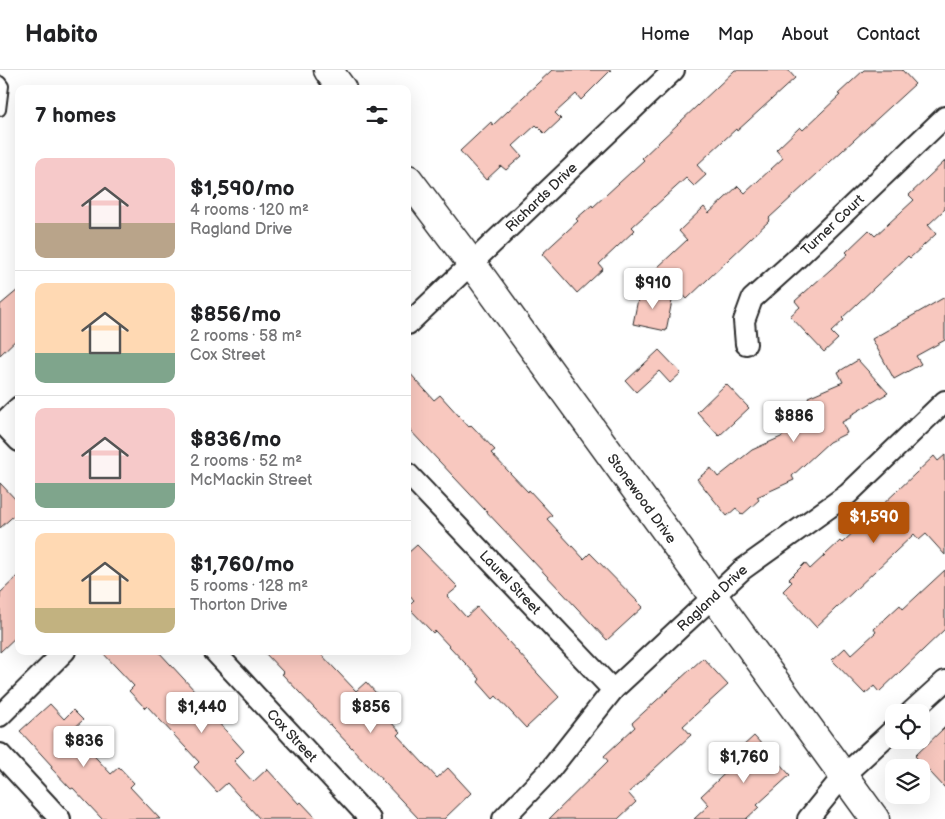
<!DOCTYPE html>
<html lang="en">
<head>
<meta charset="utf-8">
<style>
	:root { --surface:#fff; --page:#f2f2f2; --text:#202124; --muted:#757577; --line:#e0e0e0; --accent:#b45309 }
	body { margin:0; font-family:"Balsamiq Sans",sans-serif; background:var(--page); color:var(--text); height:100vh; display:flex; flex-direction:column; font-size:19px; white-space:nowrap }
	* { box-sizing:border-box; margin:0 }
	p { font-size:16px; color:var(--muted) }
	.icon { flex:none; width:28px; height:28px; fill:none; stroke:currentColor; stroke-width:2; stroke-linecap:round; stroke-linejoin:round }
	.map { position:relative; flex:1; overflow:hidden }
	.details { position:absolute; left:15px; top:15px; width:396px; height:570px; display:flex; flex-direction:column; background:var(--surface); border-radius:10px; box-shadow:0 5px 20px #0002 }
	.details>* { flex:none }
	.buttons { position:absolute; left:885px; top:634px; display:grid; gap:10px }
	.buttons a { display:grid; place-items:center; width:45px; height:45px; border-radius:10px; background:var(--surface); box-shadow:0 5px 20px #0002; font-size:25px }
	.price { position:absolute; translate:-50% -42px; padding:0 11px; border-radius:5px; background:#fff; color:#222; font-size:16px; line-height:32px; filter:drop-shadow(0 1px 2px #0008) }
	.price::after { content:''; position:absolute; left:50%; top:30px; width:15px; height:11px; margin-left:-8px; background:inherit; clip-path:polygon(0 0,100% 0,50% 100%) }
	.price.active { background:var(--accent); color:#fff }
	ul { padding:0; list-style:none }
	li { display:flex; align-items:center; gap:15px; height:125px; padding:0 20px }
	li+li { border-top:1px solid var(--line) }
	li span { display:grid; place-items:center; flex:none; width:140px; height:100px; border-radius:10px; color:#555 }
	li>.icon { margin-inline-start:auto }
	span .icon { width:60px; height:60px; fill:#fffc; stroke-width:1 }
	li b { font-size:21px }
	h2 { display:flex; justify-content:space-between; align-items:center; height:60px; padding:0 20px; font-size:21px }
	header { display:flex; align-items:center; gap:30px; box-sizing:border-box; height:70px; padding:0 25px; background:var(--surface); border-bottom:1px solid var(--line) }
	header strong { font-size:24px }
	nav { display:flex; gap:28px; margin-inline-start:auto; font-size:18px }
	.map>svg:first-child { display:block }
	.building { fill:#f8c8bf; stroke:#2b2b2b }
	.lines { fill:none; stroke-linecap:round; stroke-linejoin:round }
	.lane-casing { stroke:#2b2b2b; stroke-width:14 }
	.street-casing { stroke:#2b2b2b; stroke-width:24 }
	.secondary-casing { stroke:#2b2b2b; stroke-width:31 }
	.lane { stroke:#fff; stroke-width:10 }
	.street { stroke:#fff; stroke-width:20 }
	.secondary { stroke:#fff; stroke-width:28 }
	.labels { text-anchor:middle; stroke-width:4; stroke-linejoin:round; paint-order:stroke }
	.street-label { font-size:14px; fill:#2b2b2b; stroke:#fff }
</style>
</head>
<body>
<header>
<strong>Habito</strong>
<nav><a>Home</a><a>Map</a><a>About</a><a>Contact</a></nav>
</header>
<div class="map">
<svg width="945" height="749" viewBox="0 0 945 749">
	<rect width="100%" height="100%" fill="#fff"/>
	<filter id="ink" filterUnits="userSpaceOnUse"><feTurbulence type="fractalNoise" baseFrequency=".02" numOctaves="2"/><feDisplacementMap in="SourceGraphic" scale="10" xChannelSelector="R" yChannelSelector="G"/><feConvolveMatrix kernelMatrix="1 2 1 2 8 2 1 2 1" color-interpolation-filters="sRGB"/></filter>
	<g filter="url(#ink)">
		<g class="building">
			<polygon points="552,0 611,0 581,30 576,24 555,43 561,49 545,64 536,55 513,76 522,86 506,100 501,96 486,110 460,81 491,52 493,55"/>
			<polygon points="735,0 788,0 795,8 737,61 736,59 697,95 706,105 694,116 686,108 632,157 635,160 599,194 603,199 577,223 542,184 578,151 576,149 592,135 593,137 644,90 642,88"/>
			<polygon points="864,0 902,0 915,14 769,148 770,150 687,229 658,197 687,170 679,161 704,137 709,143 738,116 745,123 783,88 776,80 800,57 803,60 840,25 838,24"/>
			<polygon points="945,91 945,139 928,155 936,164 910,188 908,186 842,248 844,250 831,262 838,269 824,282 790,246 800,237 795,231 848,184 846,182 869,160 875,166 914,130 909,125"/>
			<polygon points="19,219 19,267 0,285 0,235"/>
			<polygon points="640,219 673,226 666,261 633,254"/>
			<polygon points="945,227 945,270 916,286 921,294 894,309 872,269"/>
			<polygon points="659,280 681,303 670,313 659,301 636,322 626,311"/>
			<polygon points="858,290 888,323 851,345 852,347 842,352 847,363 829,372 792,406 794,410 757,427 759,430 742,445 736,438 727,446 697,409 711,398 718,407 752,380 781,367 812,338 808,327 843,312 838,302"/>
			<polygon points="408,301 434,330 440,325 469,357 471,355 495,380 491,383 528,422 529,420 552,445 547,449 584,489 590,483 643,537 607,570 408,358"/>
			<polygon points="726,314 749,338 719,366 697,342"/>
			<polygon points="945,385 945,485 926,464 919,470 914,464 816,557 783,521 792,512 789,509 805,493 810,499 840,471 842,473 934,386 938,391"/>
			<polygon points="0,413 19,433 19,441 0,458"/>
			<polygon points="417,475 458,517 447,526 466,547 477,537 559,627 526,658 496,626 493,629 478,612 480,609 435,561 433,563 408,537 414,531 408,524 408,483"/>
			<polygon points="945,500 945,559 879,622 874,616 865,624 832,590 845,578 851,585 876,562 874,559 900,535 903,539"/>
			<polygon points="19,505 19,564 0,582 0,523"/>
			<polygon points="101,581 158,581 220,648 217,651 244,681 234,691 253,712 267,699 299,734 301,732 317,749 260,749 227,713 217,722 194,697 199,692 147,636 145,638 129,621 134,616"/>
			<polygon points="263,581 318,581 356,621 366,612 376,623 370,629 400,662 397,665 437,708 448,698 471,723 444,749 419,749 282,604 284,603"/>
			<polygon points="703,588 728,615 683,656 691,665 628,723 636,732 618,749 549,749 608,691 604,686 635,657 632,653"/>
			<polygon points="50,634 64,649 73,640 83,650 71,661 111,704 119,697 134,713 130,717 160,749 102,749 73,718 71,719 51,698 52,696 20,661"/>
			<polygon points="945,657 945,718 915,686"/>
			<polygon points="754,666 790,705 757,735 759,737 746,749 694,749 709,735 701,726 736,693 731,687"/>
		</g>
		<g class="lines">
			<defs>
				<polyline id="lane" points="0,12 3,16 0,40"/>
				<g id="street">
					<path id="s1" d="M 408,254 L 674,0"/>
					<path id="s2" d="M 746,274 L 744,251 L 752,229 L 793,192 L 945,47"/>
					<polyline points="2,353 19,371"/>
					<polyline points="0,355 19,337"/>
					<path id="s3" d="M 408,404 L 613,620"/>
					<path id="s4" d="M 214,581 L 370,749"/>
					<polyline points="911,642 945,611"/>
					<polyline points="0,646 65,581"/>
					<polyline points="0,684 60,749"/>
					<path id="s5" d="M 503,749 L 549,701 L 613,620 L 743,499 L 848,424 L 945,331"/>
					<polyline points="808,749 843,706 894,659"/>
				</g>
				<g id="secondary">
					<polyline points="328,0 342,19"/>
					<path id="s6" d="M 408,109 L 472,194 L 875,749"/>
				</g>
			</defs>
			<use href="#lane" class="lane-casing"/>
			<use href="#street" class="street-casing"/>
			<use href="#secondary" class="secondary-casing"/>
			<use href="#lane" class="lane"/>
			<use href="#street" class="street"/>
			<use href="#secondary" class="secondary"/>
		</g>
	</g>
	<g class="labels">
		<g class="street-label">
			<text dy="5" stroke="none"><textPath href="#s1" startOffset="184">Richards Drive</textPath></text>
			<text dy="5" stroke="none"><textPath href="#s2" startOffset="156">Turner Court</textPath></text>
			<text dy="5" stroke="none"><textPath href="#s6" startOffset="396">Stonewood Drive</textPath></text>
			<text dy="5" stroke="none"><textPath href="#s3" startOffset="149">Laurel Street</textPath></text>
			<text dy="5" stroke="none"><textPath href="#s5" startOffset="305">Ragland Drive</textPath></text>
			<text dy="5" stroke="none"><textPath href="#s4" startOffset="115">Cox Street</textPath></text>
		</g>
	</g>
</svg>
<div class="buttons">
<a><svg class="icon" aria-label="locate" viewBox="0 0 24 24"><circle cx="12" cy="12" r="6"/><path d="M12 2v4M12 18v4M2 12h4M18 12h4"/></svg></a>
<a><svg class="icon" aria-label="layers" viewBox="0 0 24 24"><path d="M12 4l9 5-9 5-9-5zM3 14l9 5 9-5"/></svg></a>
</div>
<b class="price" style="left:653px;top:240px">$910</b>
<b class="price" style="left:794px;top:373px">$886</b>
<b class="price active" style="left:874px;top:474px">$1,590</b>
<b class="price" style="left:202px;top:664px">$1,440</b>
<b class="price" style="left:371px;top:664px">$856</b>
<b class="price" style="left:84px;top:698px">$836</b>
<b class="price" style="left:744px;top:714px">$1,760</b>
<section class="details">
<h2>7 homes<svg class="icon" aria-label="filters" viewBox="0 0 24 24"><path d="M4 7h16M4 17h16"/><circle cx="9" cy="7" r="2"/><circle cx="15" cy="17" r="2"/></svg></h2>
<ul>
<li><span style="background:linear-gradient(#f6c9c9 65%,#b9a48a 0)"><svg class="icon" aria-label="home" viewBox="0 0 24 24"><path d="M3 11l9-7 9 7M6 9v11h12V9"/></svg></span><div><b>$1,590/mo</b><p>4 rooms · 120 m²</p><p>Ragland Drive</p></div></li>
<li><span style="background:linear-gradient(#ffd9b3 70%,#7fa58c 0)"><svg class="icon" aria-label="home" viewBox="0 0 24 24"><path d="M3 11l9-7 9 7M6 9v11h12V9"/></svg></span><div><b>$856/mo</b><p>2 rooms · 58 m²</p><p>Cox Street</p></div></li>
<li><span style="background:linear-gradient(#f6c9c9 75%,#7fa58c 0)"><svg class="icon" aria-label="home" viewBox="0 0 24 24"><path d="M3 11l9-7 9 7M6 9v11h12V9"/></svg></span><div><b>$836/mo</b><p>2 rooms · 52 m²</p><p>McMackin Street</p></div></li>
<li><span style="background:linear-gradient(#ffd9b3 75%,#c2b280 0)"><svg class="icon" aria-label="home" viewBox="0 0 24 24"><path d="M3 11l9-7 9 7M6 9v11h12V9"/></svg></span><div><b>$1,760/mo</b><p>5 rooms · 128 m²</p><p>Thorton Drive</p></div></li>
</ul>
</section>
</div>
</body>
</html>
